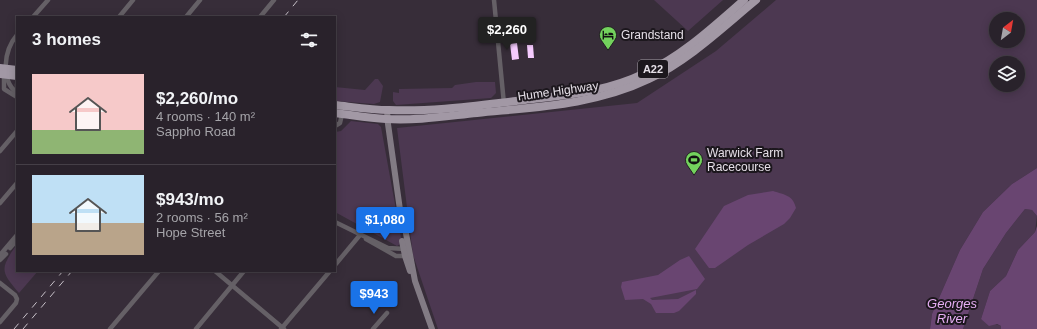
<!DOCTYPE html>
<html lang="en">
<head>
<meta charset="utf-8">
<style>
	:root { --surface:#29222b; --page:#312a33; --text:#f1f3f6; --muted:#a5a4a9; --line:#453f47; --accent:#1a73e8 }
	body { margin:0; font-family:Arial,sans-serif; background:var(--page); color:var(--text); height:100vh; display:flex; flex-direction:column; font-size:15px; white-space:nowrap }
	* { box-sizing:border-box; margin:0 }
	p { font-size:13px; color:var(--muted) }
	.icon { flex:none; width:22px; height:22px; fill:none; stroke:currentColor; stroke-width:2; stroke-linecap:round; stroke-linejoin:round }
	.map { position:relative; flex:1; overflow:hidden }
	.side { position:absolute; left:16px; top:16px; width:320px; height:256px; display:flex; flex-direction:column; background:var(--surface); border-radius:0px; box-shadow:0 2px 10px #0003,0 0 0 1px var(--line) }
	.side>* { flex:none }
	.needle { width:26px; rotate:31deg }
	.tools { position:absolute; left:989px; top:12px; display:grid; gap:8px }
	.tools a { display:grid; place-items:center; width:36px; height:36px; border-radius:50%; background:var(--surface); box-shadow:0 2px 10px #0003,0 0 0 1px var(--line); font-size:20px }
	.price { position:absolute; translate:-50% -34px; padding:0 9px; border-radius:4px; background:var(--accent); color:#fff; font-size:13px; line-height:26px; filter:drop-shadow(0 1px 2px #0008) }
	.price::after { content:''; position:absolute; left:50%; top:24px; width:12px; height:9px; margin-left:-6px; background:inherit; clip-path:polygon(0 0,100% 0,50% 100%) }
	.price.selected { background:#222; color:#fff }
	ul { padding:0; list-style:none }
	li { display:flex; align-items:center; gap:12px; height:100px; padding:0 16px }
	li+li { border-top:1px solid var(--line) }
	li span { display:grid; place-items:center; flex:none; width:112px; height:80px; border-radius:0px; color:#555 }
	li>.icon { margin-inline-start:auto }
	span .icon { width:48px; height:48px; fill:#fffc; stroke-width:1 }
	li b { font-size:17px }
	h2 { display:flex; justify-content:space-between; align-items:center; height:48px; padding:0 16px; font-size:17px }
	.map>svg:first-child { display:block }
	.green { fill:#4c3851; fill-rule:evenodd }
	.water { fill:#694571 }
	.building { fill:#f5cbfe }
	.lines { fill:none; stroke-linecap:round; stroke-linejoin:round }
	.minor { stroke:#656066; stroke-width:4.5 }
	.secondary { stroke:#827b84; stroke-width:6 }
	.trunk { stroke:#a298a5; stroke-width:8 }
	.rail { stroke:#c8c2ca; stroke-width:1; stroke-dasharray:7 7; stroke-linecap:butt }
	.labels { text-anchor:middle; stroke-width:4; stroke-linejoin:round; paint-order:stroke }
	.shield { fill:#1c171d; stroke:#a9a3aa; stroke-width:1 }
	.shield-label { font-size:11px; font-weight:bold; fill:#e5dfe7 }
	.poi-label { font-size:12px; fill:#e5dfe7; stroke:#1c171d; text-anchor:start }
	.street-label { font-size:12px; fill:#e5dfe7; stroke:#1c171d }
	.water-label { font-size:13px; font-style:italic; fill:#e6aef3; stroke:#1c171d }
</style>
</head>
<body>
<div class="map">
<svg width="1037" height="329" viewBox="0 0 1037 329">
	<rect width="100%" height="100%" fill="#372d39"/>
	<g class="green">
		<polygon points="654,0 723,0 688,31"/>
		<path d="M 776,0 L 1037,0 L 1037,168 L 1012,184 L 983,212 L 960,250 L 932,314 L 930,329 L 438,329 L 413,255 L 397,128 L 637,103 L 716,51 ZM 996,19 L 1018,19 L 1018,41 L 996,41 ZM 996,63 L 1018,63 L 1018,85 L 996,85 Z"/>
		<polygon points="375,79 378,79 383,86 380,102 374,104 335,101 335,87 365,90"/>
		<polygon points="476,82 495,82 496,93 491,98 396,105 393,101 393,92 399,93 399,89 452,88 455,85"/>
		<polygon points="351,121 378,124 381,127 402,243 397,246 335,212 335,132 341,131"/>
		<polygon points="1025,209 1032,210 1037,216 1035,232 1018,250 1006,276 990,291 981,319 1001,326 1001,329 963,329 983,269 1006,233"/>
		<path d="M 17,244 L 17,271 L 38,271 L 19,293 C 0,271 0,269 17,244 Z"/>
	</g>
	<g class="water">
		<polygon points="1037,168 1037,216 1032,210 1025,209 1006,233 983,269 963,329 930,329 932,314 960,250 983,212 1012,184"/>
		<path d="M 773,191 C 785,195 793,195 796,208 L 790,218 L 784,224 L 748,245 L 715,268 L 709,268 L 695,249 L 724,206 L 748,195 Z"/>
		<polygon points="1037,226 1037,329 1001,329 1001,326 997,324 989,326 981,319 990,291 1006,276 1018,250 1035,232"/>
		<polygon points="689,256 705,279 697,289 650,298 652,300 678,299 696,290 696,294 679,311 674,313 656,313 651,304 643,299 625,300 621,287 622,282 658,275 680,260"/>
	</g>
	<g class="building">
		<polygon points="517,43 519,59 512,60 510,44"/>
		<polygon points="527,45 533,45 534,58 528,58"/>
	</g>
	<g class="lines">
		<g class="minor">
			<polyline points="494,0 504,104"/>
			<polyline points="33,17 48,0"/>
			<polyline points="119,17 133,0"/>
			<polyline points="186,17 200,0"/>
			<polyline points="260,17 274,0"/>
			<path d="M 17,35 C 4,50 0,80 17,93"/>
			<polyline points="4,74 4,89 17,97"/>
			<polyline points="17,84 17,91"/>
			<polyline points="335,126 340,123 342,114"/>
			<polyline points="0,151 17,131"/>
			<polyline points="0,203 17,183"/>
			<polyline points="335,222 388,248 405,249"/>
			<polyline points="366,239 396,256 406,256"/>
			<polyline points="10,248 17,240"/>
			<polyline points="0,255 17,235"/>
			<polyline points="0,260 6,254"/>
			<polyline points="335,265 360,235"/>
			<polyline points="215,271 284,329"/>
			<polyline points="0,283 15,295 17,299 16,303 0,322"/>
			<polyline points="110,329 159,271"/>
			<polyline points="196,329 244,271"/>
			<polyline points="281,329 330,271"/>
			<polyline points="373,329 387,313"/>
		</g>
		<g class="secondary">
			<polyline points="387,110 388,124 401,217 404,223 415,281 432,329"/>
			<polyline points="402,241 405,256 410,271"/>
		</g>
		<g class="trunk">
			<polyline points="0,68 17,70"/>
			<polyline points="0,74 17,76"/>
			<path d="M 335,105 C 353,107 371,110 389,110 C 434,112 480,105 525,100 C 567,95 606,92 645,73 C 682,56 713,27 744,0"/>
			<path d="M 335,113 C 352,115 369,118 386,119 C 416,121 447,116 477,113 C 536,107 595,105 649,79 C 689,60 722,28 756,0"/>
		</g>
		<g class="rail">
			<polyline points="284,17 298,0"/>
			<polyline points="14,329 63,271"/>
			<polyline points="23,329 72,271"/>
		</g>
	</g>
	<defs>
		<symbol id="hotel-pin" viewBox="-11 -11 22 30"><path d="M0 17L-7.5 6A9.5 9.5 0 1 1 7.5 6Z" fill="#73d25d" stroke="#1c171d"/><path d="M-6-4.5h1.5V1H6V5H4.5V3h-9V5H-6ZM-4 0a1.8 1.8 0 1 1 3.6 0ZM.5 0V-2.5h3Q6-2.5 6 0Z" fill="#111"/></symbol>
		<symbol id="stadium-pin" viewBox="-11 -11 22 30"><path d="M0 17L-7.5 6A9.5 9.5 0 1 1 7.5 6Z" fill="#73d25d" stroke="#1c171d"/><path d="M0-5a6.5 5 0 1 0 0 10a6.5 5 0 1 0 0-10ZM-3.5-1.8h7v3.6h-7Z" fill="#111"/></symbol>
	</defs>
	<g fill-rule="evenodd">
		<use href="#hotel-pin" x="598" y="25" width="20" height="27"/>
		<use href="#stadium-pin" x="684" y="150" width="20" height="27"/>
	</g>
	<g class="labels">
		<rect class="shield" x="638" y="60" width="30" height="18" rx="3"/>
		<g class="shield-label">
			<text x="653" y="73">A22</text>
		</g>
		<g class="poi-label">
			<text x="621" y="39">Grandstand</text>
			<text x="707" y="157">Warwick Farm<tspan x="707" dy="14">Racecourse</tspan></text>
		</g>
		<g class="street-label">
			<text transform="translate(558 91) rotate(-8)" y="4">Hume Highway</text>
		</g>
		<g class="water-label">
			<text x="952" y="308">Georges<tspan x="952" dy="15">River</tspan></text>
		</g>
	</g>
</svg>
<div class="tools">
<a><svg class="needle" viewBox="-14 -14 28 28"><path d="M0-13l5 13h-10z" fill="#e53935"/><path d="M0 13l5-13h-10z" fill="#a5a4a9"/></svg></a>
<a><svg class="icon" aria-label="layers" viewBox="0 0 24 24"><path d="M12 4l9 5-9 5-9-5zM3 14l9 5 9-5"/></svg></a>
</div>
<b class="price selected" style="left:507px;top:51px">$2,260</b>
<b class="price" style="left:385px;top:241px">$1,080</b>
<b class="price" style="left:374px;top:315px">$943</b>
<section class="side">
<h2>3 homes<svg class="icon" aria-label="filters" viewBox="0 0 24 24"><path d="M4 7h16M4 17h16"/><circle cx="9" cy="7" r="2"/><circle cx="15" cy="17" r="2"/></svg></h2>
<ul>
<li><span style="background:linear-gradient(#f6c9c9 70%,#8fb573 0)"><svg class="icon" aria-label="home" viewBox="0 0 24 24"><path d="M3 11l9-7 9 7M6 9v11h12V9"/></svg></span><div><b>$2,260/mo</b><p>4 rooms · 140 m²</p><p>Sappho Road</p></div></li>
<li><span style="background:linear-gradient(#bfe0f5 60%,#b9a48a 0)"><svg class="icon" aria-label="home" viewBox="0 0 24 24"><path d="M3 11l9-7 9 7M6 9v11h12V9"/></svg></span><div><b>$943/mo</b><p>2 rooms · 56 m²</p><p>Hope Street</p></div></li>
</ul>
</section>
</div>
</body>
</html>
